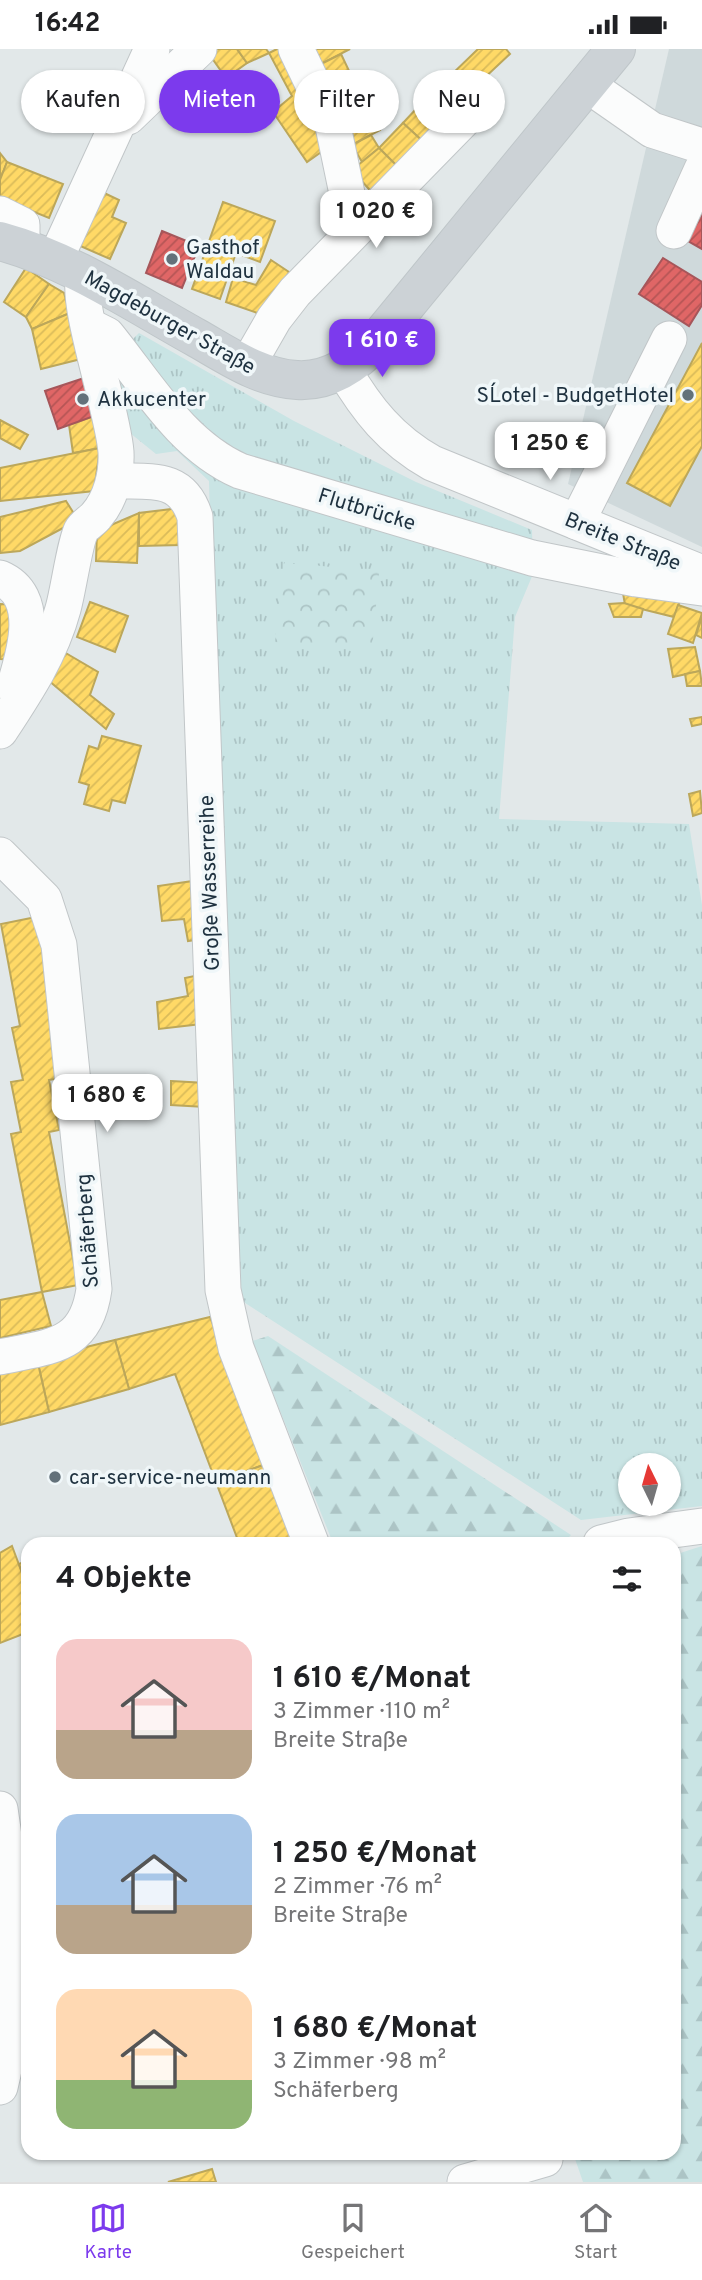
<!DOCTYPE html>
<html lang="de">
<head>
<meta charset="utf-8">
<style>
	:root { --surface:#fff; --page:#f6f6f6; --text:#202124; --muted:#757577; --line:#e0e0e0; --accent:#7c3aed }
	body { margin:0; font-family:Overpass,sans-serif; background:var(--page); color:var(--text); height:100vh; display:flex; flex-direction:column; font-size:26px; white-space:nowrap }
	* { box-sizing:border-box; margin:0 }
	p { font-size:23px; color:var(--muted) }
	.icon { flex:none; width:38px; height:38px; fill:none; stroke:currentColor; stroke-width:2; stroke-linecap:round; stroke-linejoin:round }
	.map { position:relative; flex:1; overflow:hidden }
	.drawer { position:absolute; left:21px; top:1488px; width:660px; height:623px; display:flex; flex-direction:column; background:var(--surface); border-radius:21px; box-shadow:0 2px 5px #0004 }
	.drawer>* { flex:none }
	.top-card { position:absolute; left:21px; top:21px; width:662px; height:63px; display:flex; gap:14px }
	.needle { width:46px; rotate:355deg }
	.fabs { position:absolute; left:618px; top:1404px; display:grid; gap:14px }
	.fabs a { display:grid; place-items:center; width:63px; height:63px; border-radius:50%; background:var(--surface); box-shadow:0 2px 5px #0004; font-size:35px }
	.price { position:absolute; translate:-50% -60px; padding:0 16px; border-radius:14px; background:#fff; color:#222; font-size:23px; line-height:46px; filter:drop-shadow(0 2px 4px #0008) }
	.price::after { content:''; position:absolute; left:50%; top:42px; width:21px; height:16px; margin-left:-10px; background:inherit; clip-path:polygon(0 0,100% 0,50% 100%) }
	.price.on { background:var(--accent); color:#fff }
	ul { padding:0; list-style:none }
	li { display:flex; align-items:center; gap:21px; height:175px; padding:0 35px }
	li span { display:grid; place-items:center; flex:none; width:196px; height:140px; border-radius:21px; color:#555 }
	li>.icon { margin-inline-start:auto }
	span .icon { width:84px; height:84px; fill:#fffc; stroke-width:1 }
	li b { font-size:30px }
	h2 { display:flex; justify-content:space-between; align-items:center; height:84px; padding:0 35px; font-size:30px }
	.tag { padding:0 24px; border-radius:32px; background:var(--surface); box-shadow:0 2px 5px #0004; font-size:24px; line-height:63px }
	.tag.on { background:var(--accent); color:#fff }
	.status { display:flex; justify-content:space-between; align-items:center; height:49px; padding:0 35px; background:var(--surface); direction:ltr }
	.status svg { height:19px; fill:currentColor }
	.tab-bar { display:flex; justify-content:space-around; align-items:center; height:98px; border-top:2px solid var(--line); background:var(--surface); font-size:19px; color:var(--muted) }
	.tab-bar a { display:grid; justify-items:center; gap:4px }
	.tab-bar .on { color:var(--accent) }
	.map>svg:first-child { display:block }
	.built { fill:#cfd9db }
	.grass { fill:url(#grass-tufts); fill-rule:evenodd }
	.forest { fill:url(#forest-firs) }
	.park { fill:url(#park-crowns) }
	.homes { fill:url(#homes-hatch); stroke:#bca75a; stroke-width:2 }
	.shops { fill:url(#shops-hatch); stroke:#a6565a; stroke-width:2 }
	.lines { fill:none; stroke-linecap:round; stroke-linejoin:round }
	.minor-casing { stroke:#c1c6c8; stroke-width:37 }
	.major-casing { stroke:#bfc6c9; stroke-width:40 }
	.minor { stroke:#fbfcfc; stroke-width:35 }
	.major { stroke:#ccd2d6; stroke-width:38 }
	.poi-dot { fill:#63717a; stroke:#f0f7f9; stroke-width:2.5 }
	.labels { text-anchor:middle; stroke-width:7; stroke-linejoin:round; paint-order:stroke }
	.poi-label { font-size:21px; fill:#1e313f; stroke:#f0f7f9; text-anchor:start }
	.street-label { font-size:21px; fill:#1e313f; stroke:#f0f7f9 }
</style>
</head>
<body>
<div class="status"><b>16:42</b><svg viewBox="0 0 49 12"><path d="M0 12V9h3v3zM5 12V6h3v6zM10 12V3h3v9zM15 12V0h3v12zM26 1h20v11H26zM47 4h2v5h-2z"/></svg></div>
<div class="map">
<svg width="702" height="2133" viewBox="0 0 702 2133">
	<defs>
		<pattern id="grass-tufts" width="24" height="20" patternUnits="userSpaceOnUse" patternTransform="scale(1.75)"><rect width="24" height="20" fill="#c9e4e4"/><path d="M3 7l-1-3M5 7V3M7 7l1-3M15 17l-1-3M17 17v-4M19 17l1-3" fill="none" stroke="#acc4c5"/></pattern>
		<pattern id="forest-firs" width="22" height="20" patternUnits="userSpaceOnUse" patternTransform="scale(1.75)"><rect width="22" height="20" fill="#c9e4e4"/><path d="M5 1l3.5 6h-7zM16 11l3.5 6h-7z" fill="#acc4c5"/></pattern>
		<pattern id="park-crowns" width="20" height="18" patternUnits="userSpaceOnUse" patternTransform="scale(1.75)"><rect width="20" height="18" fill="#c9e4e4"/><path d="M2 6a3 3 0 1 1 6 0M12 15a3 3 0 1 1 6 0" fill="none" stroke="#acc4c5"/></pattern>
		<pattern id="homes-hatch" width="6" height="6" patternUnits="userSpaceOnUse" patternTransform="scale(1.75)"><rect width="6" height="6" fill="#ffd966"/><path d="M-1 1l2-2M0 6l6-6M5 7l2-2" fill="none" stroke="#dabb5a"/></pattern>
		<pattern id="shops-hatch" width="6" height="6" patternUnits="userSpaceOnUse" patternTransform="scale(1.75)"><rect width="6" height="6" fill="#e06666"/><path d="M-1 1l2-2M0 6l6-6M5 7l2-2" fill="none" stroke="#b55555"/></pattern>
	</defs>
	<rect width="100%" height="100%" fill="#e2e8e9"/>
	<polygon class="built" points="669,0 702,0 702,498 568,435"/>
	<path class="grass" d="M 139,284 L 294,372 L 416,433 L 532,481 L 533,525 L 515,568 L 499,770 L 689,775 L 702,856 L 702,1457 L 581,1471 L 242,1252 L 218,819 L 209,432 L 177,402 L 156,405 L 130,384 L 110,313 ZM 630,1416 L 668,1416 L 668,1454 L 630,1454 Z"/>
	<g class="forest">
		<polygon points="268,1287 571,1486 563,1494 333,1494 252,1292"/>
		<polygon points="702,1497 702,2133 583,2133 573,2104 674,2104 674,1506"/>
	</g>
	<polygon class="park" points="284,513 379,523 372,601 275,593"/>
	<g class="homes">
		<polygon points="210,0 237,0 247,14 226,29 207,2"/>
		<polygon points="237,0 266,0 269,4 247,14"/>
		<polygon points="277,0 291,0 334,94 307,113 273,63 292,47 269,4"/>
		<polygon points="303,0 350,0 313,19"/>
		<polygon points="478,0 506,0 510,5 465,47 448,29"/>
		<polygon points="341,5 351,26 324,39 313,19"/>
		<polygon points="351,26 362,45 334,60 324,39"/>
		<polygon points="432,43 458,66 429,98 403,74"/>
		<polygon points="362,45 380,81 352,96 334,60"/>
		<polygon points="403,74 429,98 404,124 379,99"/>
		<polygon points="371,86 379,99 362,113 352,96"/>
		<polygon points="379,99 404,124 376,148 352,121"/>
		<polygon points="0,104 7,113 0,131"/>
		<polygon points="7,113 63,135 49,169 0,149 0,131"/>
		<polygon points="102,143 119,151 112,168 126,174 110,210 78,196"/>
		<polygon points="223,153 275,172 260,213 236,204 220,250 192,240"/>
		<polygon points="271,211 289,223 263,266 226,253 233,229 256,236"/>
		<polygon points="26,219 49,235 26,268 4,253"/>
		<polygon points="49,235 64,244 70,264 32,280 26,268"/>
		<polygon points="70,264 81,310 41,320 32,280"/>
		<polygon points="702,294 702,397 670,457 627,434"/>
		<polygon points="97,366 100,399 73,404 69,376"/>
		<polygon points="0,371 28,386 20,400 0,389"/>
		<polygon points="100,399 94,442 0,452 0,419"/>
		<polygon points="66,452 78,471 20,502 0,504 0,468"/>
		<polygon points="180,459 181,496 139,497 139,464"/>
		<polygon points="139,464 137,514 96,512 97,482"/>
		<polygon points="622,538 680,552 674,568 625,556"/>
		<polygon points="90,553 128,567 115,603 77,588"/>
		<polygon points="624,554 643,560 641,568 614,568 609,555"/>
		<polygon points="0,555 18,556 13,611 0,610"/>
		<polygon points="678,556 702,564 693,594 668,585"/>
		<polygon points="702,568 702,589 696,586"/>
		<polygon points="695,598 700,622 673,628 668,600"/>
		<polygon points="64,603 98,623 90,646 114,665 106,680 48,631"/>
		<polygon points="700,622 702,637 687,637 685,625"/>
		<polygon points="702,668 702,675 692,677 690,670"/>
		<polygon points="102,687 141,697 125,754 112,751 109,762 84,755 89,736 79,733 89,697 98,700"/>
		<polygon points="700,742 702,764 693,767 689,745"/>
		<polygon points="193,832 202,890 188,892 184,870 162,872 158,837"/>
		<polygon points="41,867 60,1029 49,1031 59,1081 49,1083 78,1236 42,1243 11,1085 21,1083 11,1033 23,1031 12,979 20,977 1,875"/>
		<polygon points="204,925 201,975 159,980 157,953 188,947 185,929"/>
		<polygon points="171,1032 206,1034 205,1058 171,1056"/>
		<polygon points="42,1243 51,1277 0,1289 0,1251"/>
		<polygon points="210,1268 266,1415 216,1433 175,1325 129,1340 115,1291"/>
		<polygon points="115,1291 129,1340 49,1363 37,1310"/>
		<polygon points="37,1310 49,1363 0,1376 0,1320"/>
		<polygon points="266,1415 295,1494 239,1494 216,1433"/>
		<polygon points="12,1497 28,1540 28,1583 0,1594 0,1504"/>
		<polygon points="28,1511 28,1540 19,1515"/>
		<polygon points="212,2120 216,2133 168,2133"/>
	</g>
	<g class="shops">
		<polygon points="702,164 702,200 688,192"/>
		<polygon points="162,182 199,197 182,239 146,224"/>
		<polygon points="663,209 702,233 702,256 689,277 639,245"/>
		<polygon points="84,329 97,366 58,380 45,342"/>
	</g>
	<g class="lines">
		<defs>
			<g id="minor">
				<polyline points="296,0 333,77 350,159 365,172"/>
				<polyline points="586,35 652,81 702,97"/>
				<polyline points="128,68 199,0"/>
				<polyline points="0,165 22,176 22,199"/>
				<polyline points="674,182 702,120"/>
				<polyline points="55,211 152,0"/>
				<path d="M 89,277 L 107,286 C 147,335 181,396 240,422 L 532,509 L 636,530 L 702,539"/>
				<polyline points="247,317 274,270 295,243 473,61"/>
				<path d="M 343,320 C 367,361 391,391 432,414 L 702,524"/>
				<path d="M 114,432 C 151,433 182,426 195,468 L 223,1241 L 236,1299 L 311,1494"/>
				<polyline points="577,473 669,290"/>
				<path d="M 0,529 C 42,547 25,603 14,638"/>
				<path d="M 0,682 C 25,644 51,605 63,560 C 68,543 75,493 81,482 C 84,476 92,472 96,467 C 111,450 117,425 116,403 C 113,361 75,255 84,226"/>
				<path d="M 0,806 L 44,850 L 59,896 L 94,1240 C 86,1299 50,1297 0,1308"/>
				<polyline points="601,1494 629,1487 702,1477"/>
				<path d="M 0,1760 C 14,1852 23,1946 0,2038"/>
				<polyline points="465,2133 545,2110"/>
			</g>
			<path id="major" d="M 0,192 C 70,211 132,253 195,288 C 227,306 259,329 297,331 C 331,333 358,313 379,289 L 616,0"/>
		</defs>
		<use href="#minor" class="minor-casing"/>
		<use href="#major" class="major-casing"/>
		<use href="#minor" class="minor"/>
		<use href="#major" class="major"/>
	</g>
	<g class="poi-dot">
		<circle cx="172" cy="210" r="7"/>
		<circle cx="688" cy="346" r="7"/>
		<circle cx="83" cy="350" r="7"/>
		<circle cx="55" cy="1428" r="7"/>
	</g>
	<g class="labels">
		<g class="poi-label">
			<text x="186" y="205">Gasthof<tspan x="186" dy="24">Waldau</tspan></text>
			<text x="674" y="353" text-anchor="end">SL´otel - BudgetHotel</text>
			<text x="97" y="357">Akkucenter</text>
			<text x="69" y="1435">car-service-neumann</text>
		</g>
		<g class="street-label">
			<text transform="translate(170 273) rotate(29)" y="7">Magdeburger Straße</text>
			<text transform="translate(367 460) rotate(17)" y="7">Flutbrücke</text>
			<text transform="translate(623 492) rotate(22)" y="7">Breite Straße</text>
			<text transform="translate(209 834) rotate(-92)" y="7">Große Wasserreihe</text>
			<text transform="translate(87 1182) rotate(-94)" y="7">Schäferberg</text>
		</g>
	</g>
</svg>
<div class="fabs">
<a><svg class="needle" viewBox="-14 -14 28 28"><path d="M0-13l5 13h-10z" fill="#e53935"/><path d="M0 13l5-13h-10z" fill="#757577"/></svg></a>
</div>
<b class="price" style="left:376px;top:201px">1 020 €</b>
<b class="price on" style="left:382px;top:330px">1 610 €</b>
<b class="price" style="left:550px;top:433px">1 250 €</b>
<b class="price" style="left:107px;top:1085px">1 680 €</b>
<div class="top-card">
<a class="tag">Kaufen</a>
<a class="tag on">Mieten</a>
<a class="tag">Filter</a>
<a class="tag">Neu</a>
</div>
<section class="drawer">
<h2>4 Objekte<svg class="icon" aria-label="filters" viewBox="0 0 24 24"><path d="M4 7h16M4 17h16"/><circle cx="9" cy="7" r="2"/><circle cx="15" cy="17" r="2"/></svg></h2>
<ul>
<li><span style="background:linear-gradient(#f6c9c9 65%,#b9a48a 0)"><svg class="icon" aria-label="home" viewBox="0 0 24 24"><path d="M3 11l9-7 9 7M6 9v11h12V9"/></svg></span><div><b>1 610 €/Monat</b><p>3 Zimmer · 110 m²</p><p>Breite Straße</p></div></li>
<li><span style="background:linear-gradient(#a9c7e8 65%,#b9a48a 0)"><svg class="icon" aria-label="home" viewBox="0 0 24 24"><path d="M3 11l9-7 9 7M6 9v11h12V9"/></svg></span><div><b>1 250 €/Monat</b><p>2 Zimmer · 76 m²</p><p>Breite Straße</p></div></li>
<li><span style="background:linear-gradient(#ffd9b3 65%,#8fb573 0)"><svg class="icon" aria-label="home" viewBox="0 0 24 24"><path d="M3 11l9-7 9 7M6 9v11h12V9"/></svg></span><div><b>1 680 €/Monat</b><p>3 Zimmer · 98 m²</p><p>Schäferberg</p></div></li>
</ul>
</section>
</div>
<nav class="tab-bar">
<a class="on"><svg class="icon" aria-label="map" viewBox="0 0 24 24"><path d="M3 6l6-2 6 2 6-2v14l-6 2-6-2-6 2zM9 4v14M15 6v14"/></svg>Karte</a>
<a><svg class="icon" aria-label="saved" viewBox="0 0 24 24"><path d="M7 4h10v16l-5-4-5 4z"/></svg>Gespeichert</a>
<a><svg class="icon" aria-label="home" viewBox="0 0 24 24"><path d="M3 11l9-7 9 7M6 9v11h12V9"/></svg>Start</a>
</nav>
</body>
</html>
